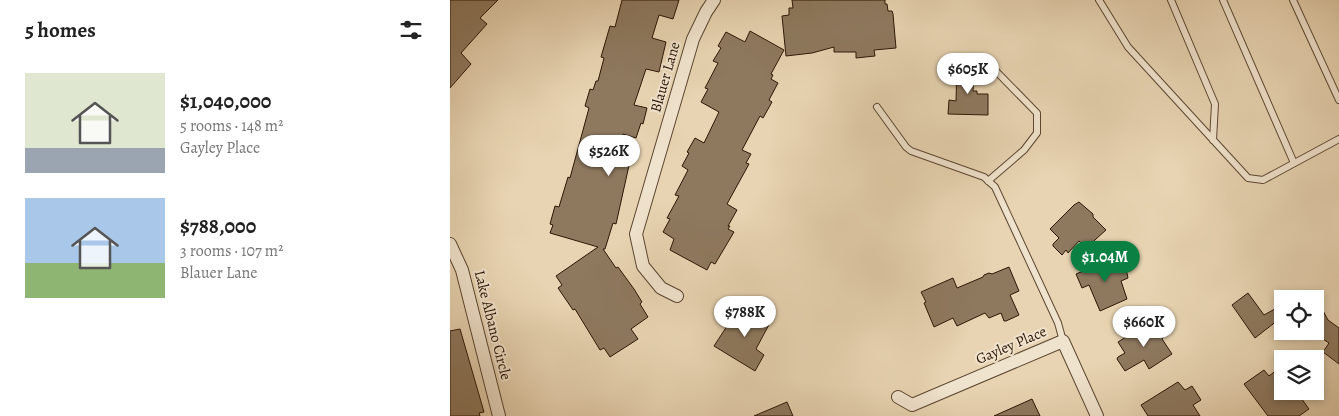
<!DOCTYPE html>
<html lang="en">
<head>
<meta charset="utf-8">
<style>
	:root { --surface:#fff; --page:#f6f6f6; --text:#222; --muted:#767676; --accent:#0b8043 }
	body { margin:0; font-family:Alegreya,serif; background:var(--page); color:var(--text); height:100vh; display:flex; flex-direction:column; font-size:19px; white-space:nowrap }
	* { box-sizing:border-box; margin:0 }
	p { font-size:16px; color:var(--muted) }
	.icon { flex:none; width:28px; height:28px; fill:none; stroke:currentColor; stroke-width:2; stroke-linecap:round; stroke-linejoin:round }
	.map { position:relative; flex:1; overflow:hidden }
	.side { display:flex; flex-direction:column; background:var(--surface); width:450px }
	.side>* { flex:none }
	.controls { position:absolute; left:824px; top:290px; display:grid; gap:10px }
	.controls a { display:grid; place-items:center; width:50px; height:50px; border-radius:0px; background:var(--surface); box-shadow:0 2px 8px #0003; font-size:25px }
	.price { position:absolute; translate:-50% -42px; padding:0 11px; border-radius:18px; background:#fff; color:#222; font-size:16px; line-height:32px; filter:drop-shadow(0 1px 2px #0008) }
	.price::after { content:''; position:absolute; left:50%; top:30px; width:15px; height:11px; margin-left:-8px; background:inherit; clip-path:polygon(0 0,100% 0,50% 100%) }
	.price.selected { background:var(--accent); color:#fff }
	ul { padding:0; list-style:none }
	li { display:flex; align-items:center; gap:15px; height:125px; padding:0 25px }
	li span { display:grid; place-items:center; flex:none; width:140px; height:100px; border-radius:0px; color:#555 }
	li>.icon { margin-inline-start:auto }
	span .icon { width:60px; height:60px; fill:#fffc; stroke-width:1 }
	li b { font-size:21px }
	h2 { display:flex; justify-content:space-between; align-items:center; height:60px; padding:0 25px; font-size:21px }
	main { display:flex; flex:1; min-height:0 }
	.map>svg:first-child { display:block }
	.building { fill:#8e795f; stroke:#2c1606 }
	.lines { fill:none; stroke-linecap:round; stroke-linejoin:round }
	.service-casing { stroke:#5b4631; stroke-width:8 }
	.minor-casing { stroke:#5b4631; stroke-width:14 }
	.service { stroke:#f0e3cd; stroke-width:6 }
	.minor { stroke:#f0e3cd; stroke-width:12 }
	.labels { text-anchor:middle; stroke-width:4; stroke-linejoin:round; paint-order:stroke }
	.street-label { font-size:15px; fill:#2c1606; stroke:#f0e3cd }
</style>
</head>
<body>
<main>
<section class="side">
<h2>5 homes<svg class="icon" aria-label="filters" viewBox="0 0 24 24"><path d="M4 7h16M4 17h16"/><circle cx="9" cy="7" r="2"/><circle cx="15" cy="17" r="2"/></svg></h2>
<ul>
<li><span style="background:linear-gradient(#dfe7d0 75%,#9aa5b1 0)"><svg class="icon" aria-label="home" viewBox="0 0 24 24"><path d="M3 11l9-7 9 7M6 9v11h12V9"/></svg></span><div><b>$1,040,000</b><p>5 rooms · 148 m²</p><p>Gayley Place</p></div></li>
<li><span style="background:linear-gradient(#a9c7e8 65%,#8fb573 0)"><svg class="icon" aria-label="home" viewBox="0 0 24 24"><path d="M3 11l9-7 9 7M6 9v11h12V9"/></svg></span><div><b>$788,000</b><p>3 rooms · 107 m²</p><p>Blauer Lane</p></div></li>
</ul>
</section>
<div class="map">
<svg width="889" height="416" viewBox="0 0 889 416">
	<rect width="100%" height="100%" fill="#e8d4b2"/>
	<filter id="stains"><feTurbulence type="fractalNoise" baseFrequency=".004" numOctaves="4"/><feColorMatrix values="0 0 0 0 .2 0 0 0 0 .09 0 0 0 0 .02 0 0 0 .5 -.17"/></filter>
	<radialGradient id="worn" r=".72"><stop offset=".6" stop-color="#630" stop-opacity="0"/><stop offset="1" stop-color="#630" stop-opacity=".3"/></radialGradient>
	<g class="building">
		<polygon points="0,0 48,0 30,18 37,24 11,53 21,64 0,88"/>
		<polygon points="172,0 229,0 223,19 209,15 202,38 216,42 209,72 196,69 184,105 197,108 193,124 191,123 186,138 173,134 166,157 180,161 166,224 163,223 155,249 153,249 166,268 168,267 184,289 192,302 190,304 198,317 181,329 188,339 160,357 154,348 150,350 125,309 123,310 108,288 112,285 106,276 148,247 100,233 103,225 100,224 105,206 109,207 118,177 120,178 139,108 135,106 140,89 143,90 146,81 148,81 154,58 151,57 160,26 165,27"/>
		<polygon points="342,0 435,0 435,4 437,4 438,11 442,11 443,14 446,48 424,50 425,56 406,58 406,52 384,52 384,47 362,53 336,56 332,16 339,15 339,8 343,8"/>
		<polygon points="300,31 334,50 321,74 323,75 321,79 328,83 319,100 322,102 313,118 310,116 292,150 301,154 296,163 299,164 277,204 287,210 278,226 280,226 278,229 284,232 265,264 261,262 257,270 220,250 224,239 213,232 220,219 217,218 229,196 225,195 238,170 232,166 239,153 237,152 245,138 254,143 269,112 251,102 258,89 255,88 268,63 263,61 271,48 268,46 276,32 295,42"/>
		<polygon points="507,65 524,66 523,91 527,91 527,94 538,94 538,115 498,114 499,100 506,101"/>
		<polygon points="629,202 643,214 643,217 656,230 636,248 629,241 618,253 616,250 612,255 603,246 603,244 609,238 600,229 624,205"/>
		<polygon points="662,259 666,268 675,264 678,278 671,281 677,299 650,311 639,285 632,288 626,274"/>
		<polygon points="559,267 569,291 560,295 569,315 567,316 556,321 554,321 551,313 539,318 535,313 507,326 503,318 484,327 474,303 476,302 471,292 503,278 507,288 533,277 534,275 539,273 542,274"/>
		<polygon points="798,293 814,315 832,305 832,317 805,338 782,305"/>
		<polygon points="865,296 878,320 889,328 889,364 873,352 879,343 865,334"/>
		<polygon points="294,306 309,315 311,312 322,319 306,349 314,355 305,371 264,346 279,323 280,324 285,315 288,317"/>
		<polygon points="701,321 714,336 712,339 722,354 699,369 694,360 675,371 667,359 668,357 675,353 668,342"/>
		<polygon points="10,329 34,412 29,413 30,416 0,416 0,331"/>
		<polygon points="832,366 832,391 846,391 859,409 849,416 818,416 794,384 814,370 819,376"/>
		<polygon points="728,382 735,390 742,386 751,400 743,405 750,416 698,416 691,405"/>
		<polygon points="582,399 590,416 544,416"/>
		<polygon points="337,402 343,416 304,416"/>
	</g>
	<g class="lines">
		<defs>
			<g id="service">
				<polyline points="649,0 678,47 798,178 813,180 889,139"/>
				<polyline points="721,0 765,104 763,140"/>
				<polyline points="773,0 844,163"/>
				<polyline points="843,0 889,100"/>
				<polyline points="427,107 456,147 461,151 534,177 545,187 608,323 613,341"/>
				<polyline points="538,181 574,150 587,133 587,113 539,64"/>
			</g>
			<g id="minor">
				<polyline points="0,244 12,270 49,416"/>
				<polyline points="227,296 211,288 193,266 186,234 243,39 256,12 264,0"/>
				<polyline points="448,397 462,405 613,341 647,416"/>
			</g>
		</defs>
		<use href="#service" class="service-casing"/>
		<use href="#minor" class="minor-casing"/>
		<use href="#service" class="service"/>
		<use href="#minor" class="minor"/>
	</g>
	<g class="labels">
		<g class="street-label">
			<text transform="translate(215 77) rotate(-74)" y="5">Blauer Lane</text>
			<text transform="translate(43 325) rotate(76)" y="5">Lake Albano Circle</text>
			<text transform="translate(561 345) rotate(-23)" y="5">Gayley Place</text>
		</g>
	</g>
	<rect width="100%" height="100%" filter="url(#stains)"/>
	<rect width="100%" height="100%" fill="url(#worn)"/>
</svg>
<div class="controls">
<a><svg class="icon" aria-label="locate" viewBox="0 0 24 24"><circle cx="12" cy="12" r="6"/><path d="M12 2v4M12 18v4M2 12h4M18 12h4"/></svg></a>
<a><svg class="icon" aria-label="layers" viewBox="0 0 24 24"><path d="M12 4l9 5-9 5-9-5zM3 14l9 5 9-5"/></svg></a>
</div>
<b class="price" style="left:518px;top:95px">$605K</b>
<b class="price" style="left:159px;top:177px">$526K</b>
<b class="price selected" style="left:655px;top:283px">$1.04M</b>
<b class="price" style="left:295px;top:338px">$788K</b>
<b class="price" style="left:694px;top:348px">$660K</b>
</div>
</main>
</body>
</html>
